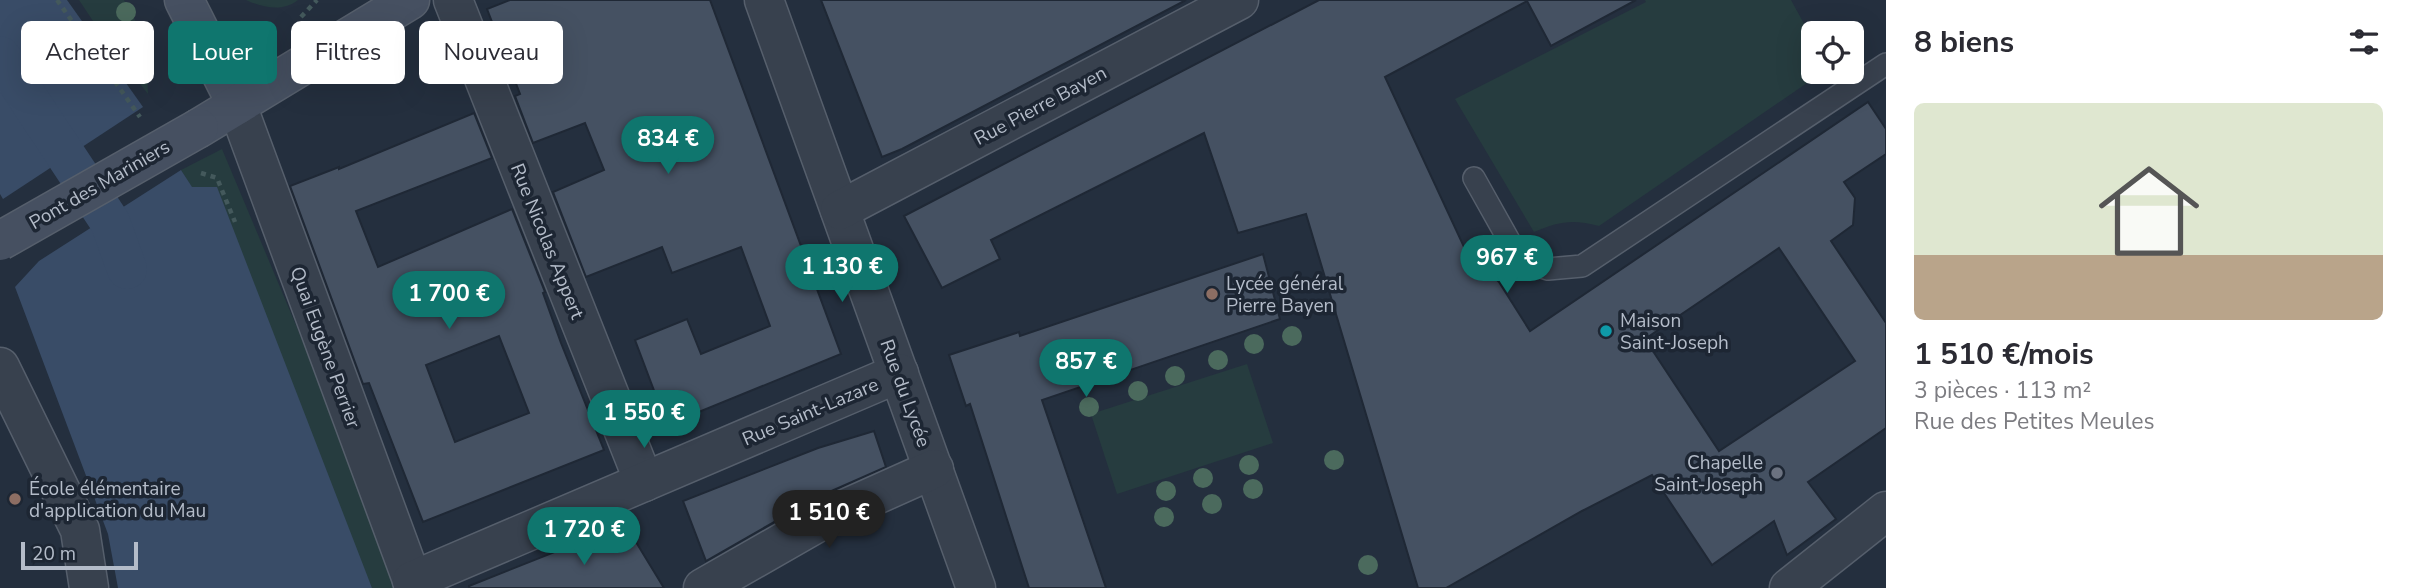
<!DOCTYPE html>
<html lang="fr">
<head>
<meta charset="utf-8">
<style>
	:root { --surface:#fff; --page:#f7f7f7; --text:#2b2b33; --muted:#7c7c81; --accent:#0f766e }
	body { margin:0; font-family:"Nunito Sans",sans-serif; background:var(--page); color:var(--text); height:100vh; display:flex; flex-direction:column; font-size:26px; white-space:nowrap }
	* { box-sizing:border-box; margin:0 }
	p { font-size:23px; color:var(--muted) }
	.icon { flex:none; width:38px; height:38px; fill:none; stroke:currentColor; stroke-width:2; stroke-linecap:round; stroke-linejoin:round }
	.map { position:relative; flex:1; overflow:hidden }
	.drawer { display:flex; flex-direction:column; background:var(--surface); width:525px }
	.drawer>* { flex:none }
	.banner { position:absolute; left:21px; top:21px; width:665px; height:63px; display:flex; gap:14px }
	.buttons { position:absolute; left:1801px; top:21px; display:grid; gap:14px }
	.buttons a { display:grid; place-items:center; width:63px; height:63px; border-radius:10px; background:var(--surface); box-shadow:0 7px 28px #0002; font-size:35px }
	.scale { position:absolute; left:21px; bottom:18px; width:117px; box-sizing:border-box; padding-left:7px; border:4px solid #b4bcc9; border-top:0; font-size:19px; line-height:24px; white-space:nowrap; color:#b4bcc9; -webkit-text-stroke:5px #1d2633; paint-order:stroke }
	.price { position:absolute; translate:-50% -60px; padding:0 16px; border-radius:24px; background:var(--accent); color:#fff; font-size:23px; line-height:46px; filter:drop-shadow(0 2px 4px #0008) }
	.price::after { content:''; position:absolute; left:50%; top:42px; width:21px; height:16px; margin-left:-10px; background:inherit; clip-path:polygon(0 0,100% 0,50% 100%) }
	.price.current { background:#222; color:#fff }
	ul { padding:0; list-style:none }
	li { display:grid; align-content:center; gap:14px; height:371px; padding:0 28px }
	li span { display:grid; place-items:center; height:217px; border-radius:10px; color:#555 }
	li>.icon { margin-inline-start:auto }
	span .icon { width:126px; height:126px; fill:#fffc; stroke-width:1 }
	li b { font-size:30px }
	h2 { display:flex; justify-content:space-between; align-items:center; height:84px; padding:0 28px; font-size:30px }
	.tag { padding:0 24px; border-radius:10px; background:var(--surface); box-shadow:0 7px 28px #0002; font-size:24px; line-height:63px }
	.tag.current { background:var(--accent); color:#fff }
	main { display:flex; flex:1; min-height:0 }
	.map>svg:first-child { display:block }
	.green { fill:#263c3f }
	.water { fill:#394c67 }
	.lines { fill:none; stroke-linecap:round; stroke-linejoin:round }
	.canal { stroke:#394c67; stroke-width:40 }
	.building { fill:#455162; stroke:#1f2835; stroke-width:2; fill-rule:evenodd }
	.service-casing { stroke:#565f6c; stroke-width:24 }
	.minor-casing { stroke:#565f6c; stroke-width:41 }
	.secondary-casing { stroke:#565f6c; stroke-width:41 }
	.path { stroke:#44595c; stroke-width:4.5; stroke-dasharray:5 5; stroke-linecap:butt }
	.service { stroke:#38414e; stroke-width:21 }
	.minor { stroke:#38414e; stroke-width:38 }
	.secondary { stroke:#465061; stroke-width:38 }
	.secondary-bridge-casing { stroke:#565f6c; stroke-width:41; stroke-linecap:butt }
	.secondary-bridge { stroke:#465061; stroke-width:38 }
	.tree { fill:#4b6a5d }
	.education-dot { fill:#8d6e63; stroke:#1d2633; stroke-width:2.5 }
	.culture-dot { fill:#0f9aa8; stroke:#1d2633; stroke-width:2.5 }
	.worship-dot { fill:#6b7280; stroke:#1d2633; stroke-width:2.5 }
	.labels { text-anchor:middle; stroke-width:7; stroke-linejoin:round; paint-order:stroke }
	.street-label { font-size:19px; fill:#b4bcc9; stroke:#1d2633 }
	.poi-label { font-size:19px; fill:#b4bcc9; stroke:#1d2633; text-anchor:start }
</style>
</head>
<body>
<main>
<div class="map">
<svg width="1886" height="588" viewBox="0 0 1886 588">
	<rect width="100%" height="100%" fill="#242f3e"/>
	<g class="green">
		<polygon points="79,0 124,0 146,40 148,94 103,36"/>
		<path d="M 246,0 L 298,0 C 283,12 263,8 246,0 Z"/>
		<path d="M 1645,0 L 1791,0 L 1813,40 L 1813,72 L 1823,72 L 1599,226 C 1573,219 1559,221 1534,232 L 1455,99 L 1646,2 Z"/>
		<polygon points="222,149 311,361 394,588 372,588 192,188 181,170"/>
		<polygon points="1247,364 1273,443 1117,494 1091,414"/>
	</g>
	<g class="water">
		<polygon points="0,0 67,0 143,107 3,199 0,194"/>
		<polygon points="181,170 192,187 217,187 372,588 118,588 108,534 15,287 39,261"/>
	</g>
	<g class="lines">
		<polyline class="canal" points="0,56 110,222 127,269"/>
	</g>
	<g class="building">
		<polygon points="510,0 710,0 841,354 667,425 635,340 687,319 701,354 770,326 741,247 672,273 662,247 586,277 553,192 604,170 585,123 533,143 515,96 520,94 487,9"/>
		<polygon points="821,0 1186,0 902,149 882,157"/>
		<path d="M 1319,0 L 1636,0 L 1551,46 L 1527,1 L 1385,77 L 1464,247 L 1499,282 L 1530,331 L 1868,102 L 1886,129 L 1886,154 L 1844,182 L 1855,198 L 1853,225 L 1831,241 L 1886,323 L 1886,428 L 1808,482 L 1836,519 L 1787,555 L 1774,521 L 1712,565 L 1652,475 L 1582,511 L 1446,588 L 1418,588 L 1306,214 L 1238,233 L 1204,133 L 991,240 L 1000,259 L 942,288 L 904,216 ZM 1779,248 L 1855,361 L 1719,451 L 1645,339 Z"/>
		<path d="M 474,113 L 492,158 L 356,211 L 378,267 L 512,209 L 545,292 L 543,293 L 561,343 L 604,450 L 423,522 L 369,383 L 363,384 L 290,186 L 339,167 L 339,169 ZM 499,336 L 529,413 L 455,442 L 426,365 Z"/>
		<polygon points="1263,254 1280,319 1042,400 1106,588 1029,588 970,404 966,406 949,355 1019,332 1020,336"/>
		<polygon points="874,431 886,467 818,497 706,561 683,501 818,448"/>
		<polygon points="625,524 664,588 469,588 469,586"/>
	</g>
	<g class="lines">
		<defs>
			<polyline id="service" points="1474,178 1520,260 1548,269 1582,266 1886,64"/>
			<g id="minor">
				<polyline points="453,0 644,482"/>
				<polyline points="764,0 976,588"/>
				<polyline points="237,105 415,588"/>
				<polyline points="840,210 1239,0"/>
				<polyline points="0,367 80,530 89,588"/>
				<polyline points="412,581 899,373"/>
				<polyline points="703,588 829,516 934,469"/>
				<polyline points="1789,588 1886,511"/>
			</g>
			<g id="secondary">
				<polyline points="184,0 237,105"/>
				<polyline points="199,128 410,0"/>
			</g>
		</defs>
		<use href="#service" class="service-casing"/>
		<use href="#minor" class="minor-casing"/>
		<use href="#secondary" class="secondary-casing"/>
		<g class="path">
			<polyline points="57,0 140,117"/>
			<polyline points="301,17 317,0"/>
			<polyline points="201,173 217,178 235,222"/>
		</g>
		<use href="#service" class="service"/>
		<use href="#minor" class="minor"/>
		<use href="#secondary" class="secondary"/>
		<defs>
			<polyline id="secondary-bridge" points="0,241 199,128"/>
		</defs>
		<use href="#secondary-bridge" class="secondary-bridge-casing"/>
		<use href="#secondary-bridge" class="secondary-bridge"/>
	</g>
	<g class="tree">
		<circle cx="126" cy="12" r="10"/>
		<circle cx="1292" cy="336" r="10"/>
		<circle cx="1254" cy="344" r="10"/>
		<circle cx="1218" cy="360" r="10"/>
		<circle cx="1175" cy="376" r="10"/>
		<circle cx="1138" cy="391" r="10"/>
		<circle cx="1089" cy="407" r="10"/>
		<circle cx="1334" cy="460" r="10"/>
		<circle cx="1249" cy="465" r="10"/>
		<circle cx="1203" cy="478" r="10"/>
		<circle cx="1253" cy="489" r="10"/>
		<circle cx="1166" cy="491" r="10"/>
		<circle cx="1212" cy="504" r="10"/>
		<circle cx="1164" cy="517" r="10"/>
		<circle cx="1368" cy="565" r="10"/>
	</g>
	<g class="education-dot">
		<circle cx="1212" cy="294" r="7"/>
		<circle cx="15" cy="499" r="7"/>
	</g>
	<circle class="culture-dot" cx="1606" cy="331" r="7"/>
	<circle class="worship-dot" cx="1777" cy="473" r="7"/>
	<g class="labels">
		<g class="street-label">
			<text transform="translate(1040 105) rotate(-28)" y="7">Rue Pierre Bayen</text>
			<text transform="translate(99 184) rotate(-30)" y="7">Pont des Mariniers</text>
			<text transform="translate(548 241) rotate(68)" y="7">Rue Nicolas Appert</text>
			<text transform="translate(326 347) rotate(70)" y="7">Quai Eugène Perrier</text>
			<text transform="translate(906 393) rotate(70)" y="7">Rue du Lycée</text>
			<text transform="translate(810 411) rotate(-23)" y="7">Rue Saint-Lazare</text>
		</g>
		<g class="poi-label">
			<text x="1226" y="290">Lycée général<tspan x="1226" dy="22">Pierre Bayen</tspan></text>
			<text x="1620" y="327">Maison<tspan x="1620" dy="22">Saint-Joseph</tspan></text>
			<text x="1763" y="469" text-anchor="end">Chapelle<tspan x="1763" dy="22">Saint-Joseph</tspan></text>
			<text x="29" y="495">École élémentaire<tspan x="29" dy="22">d'application du Mau</tspan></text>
		</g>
	</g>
</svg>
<div class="buttons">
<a><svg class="icon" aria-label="locate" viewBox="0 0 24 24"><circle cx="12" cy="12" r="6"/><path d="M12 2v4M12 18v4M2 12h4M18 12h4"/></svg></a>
</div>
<div class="scale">20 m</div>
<b class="price" style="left:668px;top:176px">834 €</b>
<b class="price" style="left:1507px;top:295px">967 €</b>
<b class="price" style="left:842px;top:304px">1 130 €</b>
<b class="price" style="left:449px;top:331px">1 700 €</b>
<b class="price" style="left:1086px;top:399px">857 €</b>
<b class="price" style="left:644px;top:450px">1 550 €</b>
<b class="price current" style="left:829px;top:550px">1 510 €</b>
<b class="price" style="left:584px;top:567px">1 720 €</b>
<div class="banner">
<a class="tag">Acheter</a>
<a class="tag current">Louer</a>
<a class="tag">Filtres</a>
<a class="tag">Nouveau</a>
</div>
</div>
<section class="drawer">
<h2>8 biens<svg class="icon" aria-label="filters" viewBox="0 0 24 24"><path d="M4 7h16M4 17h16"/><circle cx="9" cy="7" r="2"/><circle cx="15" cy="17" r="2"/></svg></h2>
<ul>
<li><span style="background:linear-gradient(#dfe7d0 70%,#b9a48a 0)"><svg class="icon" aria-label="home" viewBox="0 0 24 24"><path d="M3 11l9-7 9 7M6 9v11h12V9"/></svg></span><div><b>1 510 €/mois</b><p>3 pièces · 113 m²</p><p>Rue des Petites Meules</p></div></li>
</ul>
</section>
</main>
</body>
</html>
